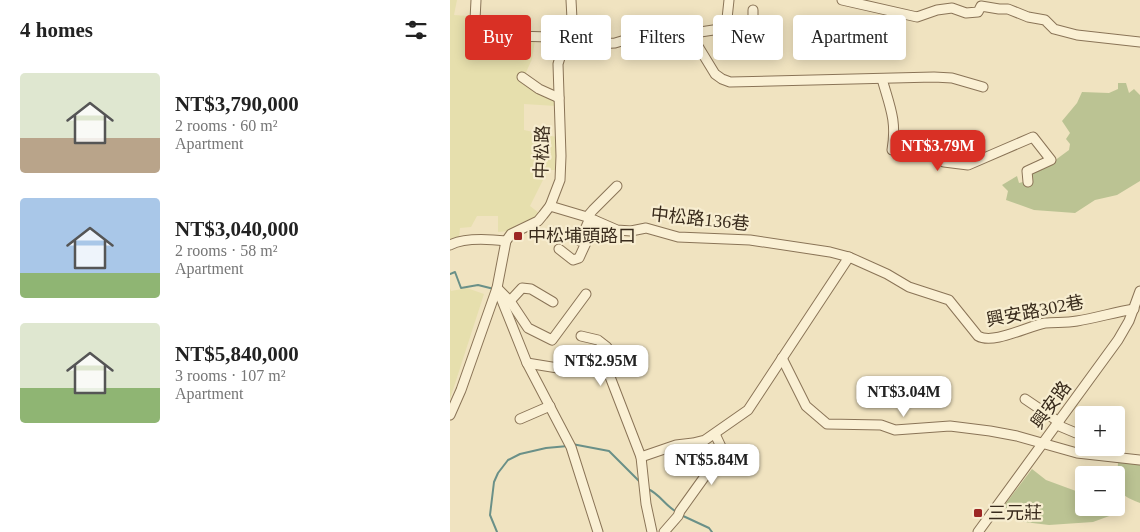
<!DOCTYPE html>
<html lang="en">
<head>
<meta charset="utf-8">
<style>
	:root { --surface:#fff; --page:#f6f6f6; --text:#222; --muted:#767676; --accent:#d93025 }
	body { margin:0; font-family:"Times New Roman","Noto Sans TC",serif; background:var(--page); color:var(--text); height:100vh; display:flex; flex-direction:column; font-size:19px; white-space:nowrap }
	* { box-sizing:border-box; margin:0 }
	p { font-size:16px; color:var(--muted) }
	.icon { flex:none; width:28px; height:28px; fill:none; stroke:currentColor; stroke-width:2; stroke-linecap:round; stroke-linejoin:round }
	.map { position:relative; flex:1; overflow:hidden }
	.details { display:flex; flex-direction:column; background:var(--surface); width:450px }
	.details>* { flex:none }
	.banner { position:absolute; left:15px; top:15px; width:475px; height:45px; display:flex; gap:10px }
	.tools { position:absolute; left:625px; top:406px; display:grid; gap:10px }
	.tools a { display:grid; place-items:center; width:50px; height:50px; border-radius:5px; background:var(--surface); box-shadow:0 2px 12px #0003; font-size:25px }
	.price { position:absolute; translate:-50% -42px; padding:0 11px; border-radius:10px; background:#fff; color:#222; font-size:16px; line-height:32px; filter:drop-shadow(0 1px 2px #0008) }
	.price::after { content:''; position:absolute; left:50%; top:30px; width:15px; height:11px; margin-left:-8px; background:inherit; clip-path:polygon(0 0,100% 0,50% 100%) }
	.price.selected { background:var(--accent); color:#fff }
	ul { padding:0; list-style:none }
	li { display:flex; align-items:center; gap:15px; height:125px; padding:0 20px }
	li span { display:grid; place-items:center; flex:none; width:140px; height:100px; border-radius:5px; color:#555 }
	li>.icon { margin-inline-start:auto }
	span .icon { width:60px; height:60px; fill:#fffc; stroke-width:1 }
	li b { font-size:21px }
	h2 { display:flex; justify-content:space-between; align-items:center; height:60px; padding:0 20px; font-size:21px }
	.tag { padding:0 18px; border-radius:5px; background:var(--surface); box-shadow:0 2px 12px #0003; font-size:18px; line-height:45px }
	.tag.selected { background:var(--accent); color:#fff }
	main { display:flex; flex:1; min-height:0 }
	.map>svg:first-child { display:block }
	.farmland { fill:#e6dfad }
	.cemetery { fill:#bbc393 }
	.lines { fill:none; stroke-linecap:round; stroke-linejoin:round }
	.stream { stroke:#6a9088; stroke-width:2 }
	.minor-casing { stroke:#8a7457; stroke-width:11 }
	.minor { stroke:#faf0d4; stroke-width:9 }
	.poi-dot { fill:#9c2724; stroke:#f7edd0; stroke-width:2 }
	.labels { text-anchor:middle; stroke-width:4.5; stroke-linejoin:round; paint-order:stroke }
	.street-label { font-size:18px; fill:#392b1c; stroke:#f7edd0 }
	.poi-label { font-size:18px; fill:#392b1c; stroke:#f7edd0; text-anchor:start }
</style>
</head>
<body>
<main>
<section class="details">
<h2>4 homes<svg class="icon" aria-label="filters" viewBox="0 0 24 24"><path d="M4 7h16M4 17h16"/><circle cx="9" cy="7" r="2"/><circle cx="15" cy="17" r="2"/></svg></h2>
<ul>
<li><span style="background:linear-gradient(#dfe7d0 65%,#b9a48a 0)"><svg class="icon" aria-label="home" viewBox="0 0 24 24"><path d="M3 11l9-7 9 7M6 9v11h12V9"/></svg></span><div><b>NT$3,790,000</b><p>2 rooms · 60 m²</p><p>Apartment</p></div></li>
<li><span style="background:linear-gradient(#a9c7e8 75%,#8fb573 0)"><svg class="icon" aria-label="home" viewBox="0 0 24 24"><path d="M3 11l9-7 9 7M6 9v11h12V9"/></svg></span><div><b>NT$3,040,000</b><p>2 rooms · 58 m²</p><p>Apartment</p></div></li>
<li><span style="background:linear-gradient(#dfe7d0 65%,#8fb573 0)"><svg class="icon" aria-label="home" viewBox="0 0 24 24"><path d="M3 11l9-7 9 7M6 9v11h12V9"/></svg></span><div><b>NT$5,840,000</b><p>3 rooms · 107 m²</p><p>Apartment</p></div></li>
</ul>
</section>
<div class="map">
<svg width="690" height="532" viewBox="0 0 690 532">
	<rect width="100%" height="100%" fill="#f0e3c0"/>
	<g class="farmland">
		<polygon points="0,0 7,0 4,15 19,16 20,42 32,39 86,35 82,59 74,77 106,96 106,106 74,104 74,130 106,137 107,170 98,170 80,206 89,213 84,219 68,224 59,231 48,232 48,216 27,216 21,227 10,228 9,239 4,240 0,239"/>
		<polygon points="0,288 1,291 17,288 34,294 0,399"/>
	</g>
	<g class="cemetery">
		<polygon points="668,83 676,83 679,93 684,89 690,95 690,181 667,195 645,200 625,213 584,210 556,200 558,191 552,185 567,176 569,183 582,180 581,172 604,161 619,150 620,144 616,139 620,133 612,121 627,103 632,92 659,93 668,89"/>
		<path d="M 668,463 L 690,464 L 690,503 C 665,493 666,490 668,463 Z"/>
		<polygon points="582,469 596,480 634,494 634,508 666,506 673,509 662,515 643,522 599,525 566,521 553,507"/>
	</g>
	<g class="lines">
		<g class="stream">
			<polyline points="0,274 5,272 11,288 28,285 44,289"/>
			<polyline points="122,444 159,451 189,481"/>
			<path d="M 198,489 C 210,494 216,507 227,512"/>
			<polyline points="231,515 259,528 262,532"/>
			<polyline points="47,532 40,515 44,482 48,473 58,460 70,454 96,448 118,446"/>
		</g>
		<defs>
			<g id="minor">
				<polyline points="26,0 25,20 29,42 64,36 100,37 119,32 145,44 165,43 195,34 225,36 276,28 279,0"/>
				<polyline points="121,0 122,19 108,64 111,156 110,180 100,206 93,215 88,221 61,234 56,241 47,288 77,363 121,447 148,532"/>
				<polyline points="392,0 467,17 487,10 502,8 516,13 528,12 531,6 549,9 558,9 578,17 595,20 604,29 627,35 690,42"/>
				<polyline points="276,28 303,26 303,10"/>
				<polyline points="240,33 265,74 272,79 280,82 484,77 502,78 533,87"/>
				<polyline points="72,77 89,89 109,98"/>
				<path d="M 432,79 C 440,107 447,121 442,150 L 494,151 L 494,162 L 518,165 L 583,137 L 601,160 L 577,171 L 578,182"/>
				<path d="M 100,206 L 137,217 L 167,230 L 181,231 L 196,228 L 228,237 L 300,240 L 380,252 L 399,257 L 437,274 L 459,287 L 499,300 L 528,336 C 543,345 578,326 595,323 C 606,322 616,323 627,321 C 646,318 665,312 684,309"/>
				<polyline points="137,217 143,210 167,186"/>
				<polyline points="130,241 140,218"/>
				<path d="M 0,245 C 15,237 39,239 56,241"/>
				<polyline points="109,249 123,260 129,258 146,221"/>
				<polyline points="60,301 72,288 81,289 103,302"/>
				<polyline points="131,336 148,340 157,347 158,359 157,369"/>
				<polyline points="332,358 356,406 377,424 431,425 445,430 500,426 540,431 567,436 627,453 690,460"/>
				<polyline points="77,363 120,370 157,369 191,457 196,504 202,532"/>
				<polyline points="575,399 609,422"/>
				<polyline points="0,415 11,390 47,288 60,301 78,328 102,340 136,294"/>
				<polyline points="70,419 100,406"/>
				<polyline points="607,425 626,433 634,431"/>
				<polyline points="191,457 226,445 243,443 255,440 298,410 399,257"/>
				<polyline points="214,532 228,516 230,511 273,451 265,434"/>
				<polyline points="528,532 668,340 679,321 690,291"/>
			</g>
		</defs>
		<use href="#minor" class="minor-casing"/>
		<use href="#minor" class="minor"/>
	</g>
	<g class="poi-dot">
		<rect x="63" y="231" width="10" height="10" rx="2.5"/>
		<rect x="523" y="508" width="10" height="10" rx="2.5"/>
	</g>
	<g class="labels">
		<g class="street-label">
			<text transform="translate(92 152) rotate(-88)" y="6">中松路</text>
			<text transform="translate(250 219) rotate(6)" y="6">中松路136巷</text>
			<text transform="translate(585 311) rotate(-11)" y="6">興安路302巷</text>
			<text transform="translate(601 405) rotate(-54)" y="6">興安路</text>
		</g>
		<g class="poi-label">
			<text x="78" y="242">中松埔頭路口</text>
			<text x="538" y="519">三元莊</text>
		</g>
	</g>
</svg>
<div class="tools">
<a>+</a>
<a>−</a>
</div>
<b class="price selected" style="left:488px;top:172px">NT$3.79M</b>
<b class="price" style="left:151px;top:387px">NT$2.95M</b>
<b class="price" style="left:454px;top:418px">NT$3.04M</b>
<b class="price" style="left:262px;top:486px">NT$5.84M</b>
<div class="banner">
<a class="tag selected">Buy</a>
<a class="tag">Rent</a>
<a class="tag">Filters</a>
<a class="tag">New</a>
<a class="tag">Apartment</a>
</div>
</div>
</main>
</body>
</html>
